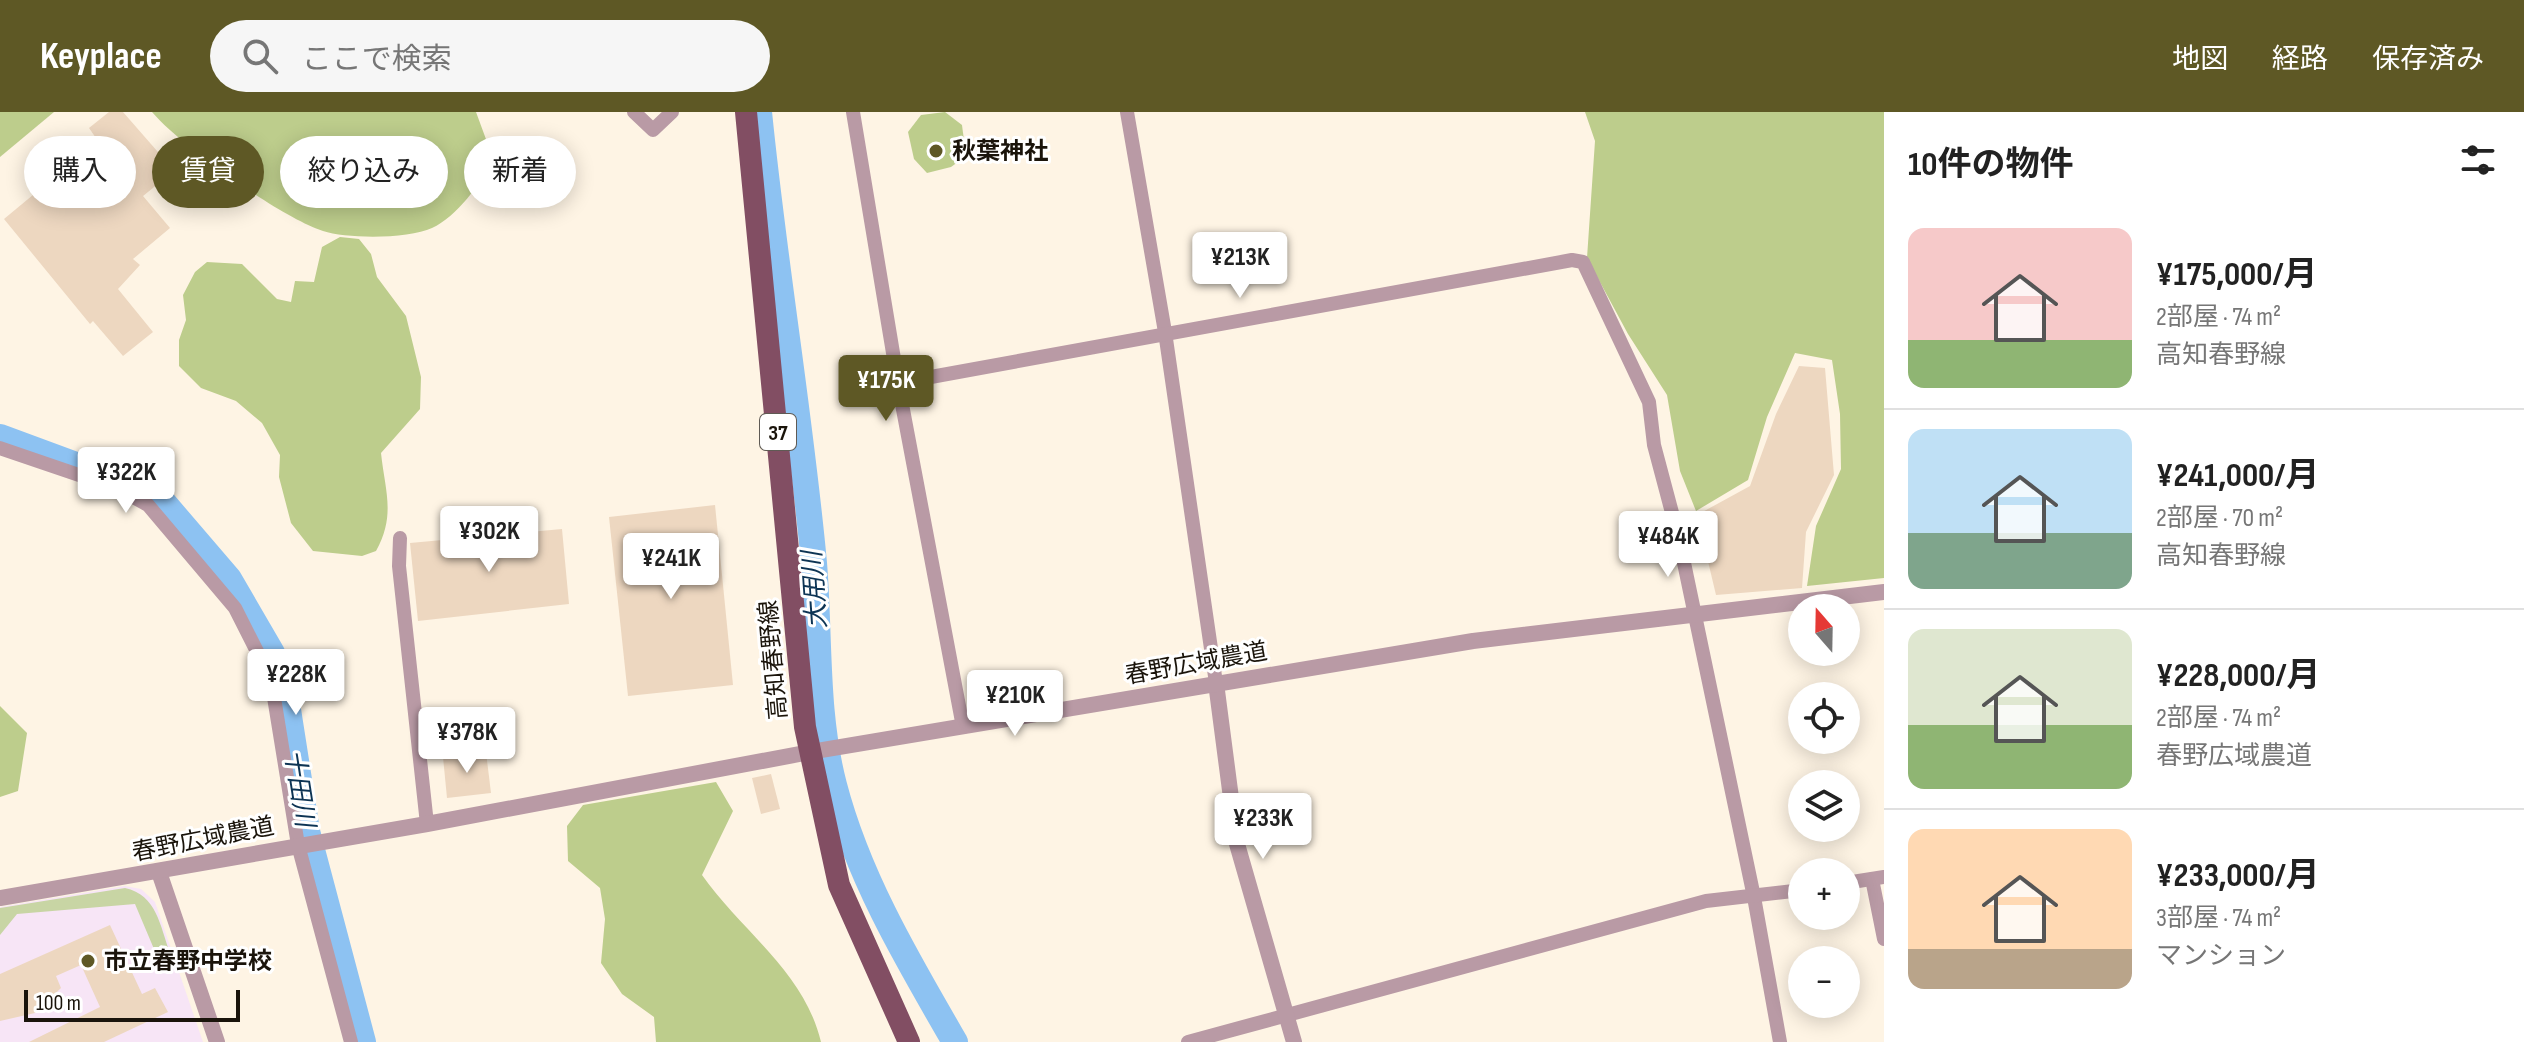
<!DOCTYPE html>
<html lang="ja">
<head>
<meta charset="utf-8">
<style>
	:root { --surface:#fff; --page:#f6f6f6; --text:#222; --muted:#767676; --line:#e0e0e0; --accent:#5e5825 }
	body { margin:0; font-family:"Sofia Sans Condensed","Noto Sans JP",sans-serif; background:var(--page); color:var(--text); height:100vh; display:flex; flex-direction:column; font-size:30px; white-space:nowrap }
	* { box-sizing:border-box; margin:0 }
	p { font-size:26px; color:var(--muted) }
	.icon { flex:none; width:44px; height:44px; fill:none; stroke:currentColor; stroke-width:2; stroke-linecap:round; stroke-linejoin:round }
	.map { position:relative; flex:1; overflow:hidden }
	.panel { display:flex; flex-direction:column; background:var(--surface); width:640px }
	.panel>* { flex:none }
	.top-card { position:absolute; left:24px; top:24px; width:760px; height:72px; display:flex; gap:16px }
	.needle { width:52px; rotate:340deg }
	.tools { position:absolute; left:1788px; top:482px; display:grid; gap:16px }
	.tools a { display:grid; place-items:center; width:72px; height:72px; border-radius:50%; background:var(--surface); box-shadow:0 4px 20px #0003; font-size:40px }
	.scale { position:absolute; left:24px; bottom:20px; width:216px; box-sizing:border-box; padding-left:8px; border:4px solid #1a140b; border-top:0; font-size:22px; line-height:28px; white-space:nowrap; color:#1a140b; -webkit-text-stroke:6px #fff; paint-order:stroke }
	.price { position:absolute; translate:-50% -68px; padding:0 18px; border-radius:8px; background:#fff; color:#222; font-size:26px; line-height:52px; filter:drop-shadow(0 2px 4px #0008) }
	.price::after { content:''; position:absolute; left:50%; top:48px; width:24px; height:18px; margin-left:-12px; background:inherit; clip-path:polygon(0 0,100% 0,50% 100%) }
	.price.on { background:var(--accent); color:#fff }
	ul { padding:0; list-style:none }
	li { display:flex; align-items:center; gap:24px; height:200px; padding:0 24px }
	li+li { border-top:2px solid var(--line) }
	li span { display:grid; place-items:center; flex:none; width:224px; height:160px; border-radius:16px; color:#555 }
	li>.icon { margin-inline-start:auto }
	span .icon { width:96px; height:96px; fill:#fffc; stroke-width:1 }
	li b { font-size:34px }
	h2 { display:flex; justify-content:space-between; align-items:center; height:96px; padding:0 24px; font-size:34px }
	.chip { padding:0 28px; border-radius:36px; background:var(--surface); box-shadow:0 4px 20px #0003; font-size:28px; line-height:72px }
	.chip.on { background:var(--accent); color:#fff }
	header { display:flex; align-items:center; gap:48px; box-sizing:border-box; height:112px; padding:0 40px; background:var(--accent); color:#fff }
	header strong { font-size:38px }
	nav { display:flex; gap:44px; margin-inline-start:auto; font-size:28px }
	.search { width:560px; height:72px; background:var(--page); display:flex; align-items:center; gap:20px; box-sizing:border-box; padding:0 28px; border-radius:44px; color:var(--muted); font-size:30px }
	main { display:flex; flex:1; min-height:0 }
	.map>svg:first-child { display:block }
	.education { fill:#f7e5f6 }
	.green { fill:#c8d5a4 }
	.forest { fill:#bdcd8c }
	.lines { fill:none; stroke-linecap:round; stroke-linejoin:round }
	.river { stroke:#8dc2f2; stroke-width:26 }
	.building { fill:#edd7c0 }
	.minor { stroke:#b99aa5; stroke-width:14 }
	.tertiary { stroke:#b99aa5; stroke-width:16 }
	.primary { stroke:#824e63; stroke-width:22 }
	.poi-dot { fill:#5e5825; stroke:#fff; stroke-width:3 }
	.labels { text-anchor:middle; stroke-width:6; stroke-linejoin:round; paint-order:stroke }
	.shield { fill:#fff; stroke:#5f5a54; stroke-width:2 }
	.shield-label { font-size:22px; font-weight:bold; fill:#1a140b }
	.poi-label { font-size:24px; font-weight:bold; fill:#1a140b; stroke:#fff; text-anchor:start }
	.street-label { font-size:24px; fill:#1a140b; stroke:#fff }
	.water-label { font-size:26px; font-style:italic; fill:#0d3454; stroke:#fff }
</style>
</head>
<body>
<header>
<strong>Keyplace</strong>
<div class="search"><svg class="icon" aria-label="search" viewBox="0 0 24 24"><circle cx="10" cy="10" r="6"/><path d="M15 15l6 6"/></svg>ここで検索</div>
<nav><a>地図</a><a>経路</a><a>保存済み</a></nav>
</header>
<main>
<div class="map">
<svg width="1884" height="930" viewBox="0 0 1884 930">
	<rect width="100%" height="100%" fill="#fef4e4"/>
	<polygon class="education" points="125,774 141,777 155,790 203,930 0,930 0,795"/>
	<path class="green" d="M 125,776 C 157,783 160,814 170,841 L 167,849 L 159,850 L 151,840 L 154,837 L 135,792 L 17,802 L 0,823 L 0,796 Z"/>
	<g class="forest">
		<polygon points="0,0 54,0 0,45"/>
		<path d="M 152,0 L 476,0 L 494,49 C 480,71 457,105 432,116 C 409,127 347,127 323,119 C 280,105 181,34 152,0 Z"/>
		<polygon points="945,0 962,13 966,44 951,55 927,61 914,47 908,20 921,3"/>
		<polygon points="1585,0 1884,0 1884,466 1807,474 1816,414 1841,357 1840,302 1832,248 1795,241 1767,305 1748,368 1696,399 1680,359 1667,283 1628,222 1587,146 1595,29"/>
		<path d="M 340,125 L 359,127 L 371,142 L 377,165 L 406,204 L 421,265 L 420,297 L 381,341 C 385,379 396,403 376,439 L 362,444 L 313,439 L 291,411 L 279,365 L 280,343 L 262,311 L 236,289 L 201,276 L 179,254 L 179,228 L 186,208 L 183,183 L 195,160 L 207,150 L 242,152 L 277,187 L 291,190 L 295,169 L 314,170 L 322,135 Z"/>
		<polygon points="0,594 27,621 18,679 0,685"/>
		<path d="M 716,670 L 733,699 L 702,763 C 742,820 804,859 821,930 L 656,930 L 654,905 L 622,882 L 601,851 L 605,807 L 600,776 L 568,749 L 567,714 L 583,693 Z"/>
	</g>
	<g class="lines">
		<g class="river">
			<path d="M 759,0 C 774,151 800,300 814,451 C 820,524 815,601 834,673 C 858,765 908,849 955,930"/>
			<polyline points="0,325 157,383 229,467 272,541 284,572 307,719 363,930"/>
		</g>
	</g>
	<g class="building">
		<polygon points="109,0 123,0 185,71 175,78 164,67 143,84 170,116 133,147 140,153 118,177 153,220 123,244 93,209 90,212 4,107 98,29 89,16"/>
		<polygon points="1799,254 1825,256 1834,363 1806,420 1802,476 1716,483 1697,403 1750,374 1776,302"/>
		<polygon points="715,393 733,573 628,584 609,405"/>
		<polygon points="562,417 569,492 418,509 410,431"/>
		<polygon points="486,640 491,681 447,686 443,645"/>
		<polygon points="771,662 780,697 761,702 752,666"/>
		<polygon points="110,813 142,882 155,876 168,900 104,930 29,930 100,895 81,853 56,864 61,876 35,901 0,909 0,862"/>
	</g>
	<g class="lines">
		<g class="minor">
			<polyline points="634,0 653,18 672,0"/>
			<polyline points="853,0 898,271 963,615"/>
			<polyline points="1127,0 1165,220 1216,571"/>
			<polyline points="898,271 1572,148 1583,150 1649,290 1654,333 1679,427 1754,785 1780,930"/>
			<polyline points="0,336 117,376 148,393 235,496 271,567 298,733 351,930"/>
			<polyline points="400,426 399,454 427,712"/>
			<polyline points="1872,767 1884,827"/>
			<polyline points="1846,771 1884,765"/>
			<polyline points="1188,930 1706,789 1802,778"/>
		</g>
		<g class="tertiary">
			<polyline points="1216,571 1237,732 1294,930"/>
			<polyline points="159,760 217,930"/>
			<polyline points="0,786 427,712 810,640 1473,529 1884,480"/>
		</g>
		<polyline class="primary" points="746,0 805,615 839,773 909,930"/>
	</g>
	<g class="poi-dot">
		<circle cx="936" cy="39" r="8"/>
		<circle cx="88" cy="849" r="8"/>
	</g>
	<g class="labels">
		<rect class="shield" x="760" y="302" width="36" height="36" rx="6"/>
		<g class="shield-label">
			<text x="778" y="328">37</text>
		</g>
		<g class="poi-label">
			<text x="952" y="47">秋葉神社</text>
			<text x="104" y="857">市立春野中学校</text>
		</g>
		<g class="street-label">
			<text transform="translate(773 548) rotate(-95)" y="8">高知春野線</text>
			<text transform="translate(1196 551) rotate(-10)" y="8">春野広域農道</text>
			<text transform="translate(203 727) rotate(-11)" y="8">春野広域農道</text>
		</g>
		<g class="water-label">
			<text transform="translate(814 478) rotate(-94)" y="9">大用川</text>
			<text transform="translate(300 676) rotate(81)" y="9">十田川</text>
		</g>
	</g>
</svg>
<div class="tools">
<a><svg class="needle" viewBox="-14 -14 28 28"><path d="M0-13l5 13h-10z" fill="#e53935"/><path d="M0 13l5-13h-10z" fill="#767676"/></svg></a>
<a><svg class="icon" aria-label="locate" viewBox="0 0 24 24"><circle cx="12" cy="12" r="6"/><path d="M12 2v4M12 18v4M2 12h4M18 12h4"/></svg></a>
<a><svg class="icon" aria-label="layers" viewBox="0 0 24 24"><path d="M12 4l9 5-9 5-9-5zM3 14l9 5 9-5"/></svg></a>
<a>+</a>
<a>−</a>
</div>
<div class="scale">100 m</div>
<b class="price" style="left:1240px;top:188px">¥213K</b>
<b class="price on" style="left:886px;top:311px">¥175K</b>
<b class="price" style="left:126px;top:403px">¥322K</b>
<b class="price" style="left:489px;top:462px">¥302K</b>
<b class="price" style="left:1668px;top:467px">¥484K</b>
<b class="price" style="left:671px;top:489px">¥241K</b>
<b class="price" style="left:296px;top:605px">¥228K</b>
<b class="price" style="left:1015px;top:626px">¥210K</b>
<b class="price" style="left:467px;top:663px">¥378K</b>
<b class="price" style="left:1263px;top:749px">¥233K</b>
<div class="top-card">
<a class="chip">購入</a>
<a class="chip on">賃貸</a>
<a class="chip">絞り込み</a>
<a class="chip">新着</a>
</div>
</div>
<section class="panel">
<h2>10件の物件<svg class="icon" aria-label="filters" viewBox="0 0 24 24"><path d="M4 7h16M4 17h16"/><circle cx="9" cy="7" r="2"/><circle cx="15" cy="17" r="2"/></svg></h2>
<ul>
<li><span style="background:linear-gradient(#f6c9c9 70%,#8fb573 0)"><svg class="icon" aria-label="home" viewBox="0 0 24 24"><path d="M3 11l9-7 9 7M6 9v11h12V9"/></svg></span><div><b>¥175,000/月</b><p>2部屋 · 74 m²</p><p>高知春野線</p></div></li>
<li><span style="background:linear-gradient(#bfe0f5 65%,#7fa58c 0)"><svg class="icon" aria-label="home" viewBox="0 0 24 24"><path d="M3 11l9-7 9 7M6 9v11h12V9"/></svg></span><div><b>¥241,000/月</b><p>2部屋 · 70 m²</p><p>高知春野線</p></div></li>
<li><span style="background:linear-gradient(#dfe7d0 60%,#8fb573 0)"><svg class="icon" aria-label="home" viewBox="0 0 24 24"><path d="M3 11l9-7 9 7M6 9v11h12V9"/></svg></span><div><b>¥228,000/月</b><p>2部屋 · 74 m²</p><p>春野広域農道</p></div></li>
<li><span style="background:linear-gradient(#ffd9b3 75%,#b9a48a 0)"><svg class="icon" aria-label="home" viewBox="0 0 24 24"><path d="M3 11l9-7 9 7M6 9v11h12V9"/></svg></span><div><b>¥233,000/月</b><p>3部屋 · 74 m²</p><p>マンション</p></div></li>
</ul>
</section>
</main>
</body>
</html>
